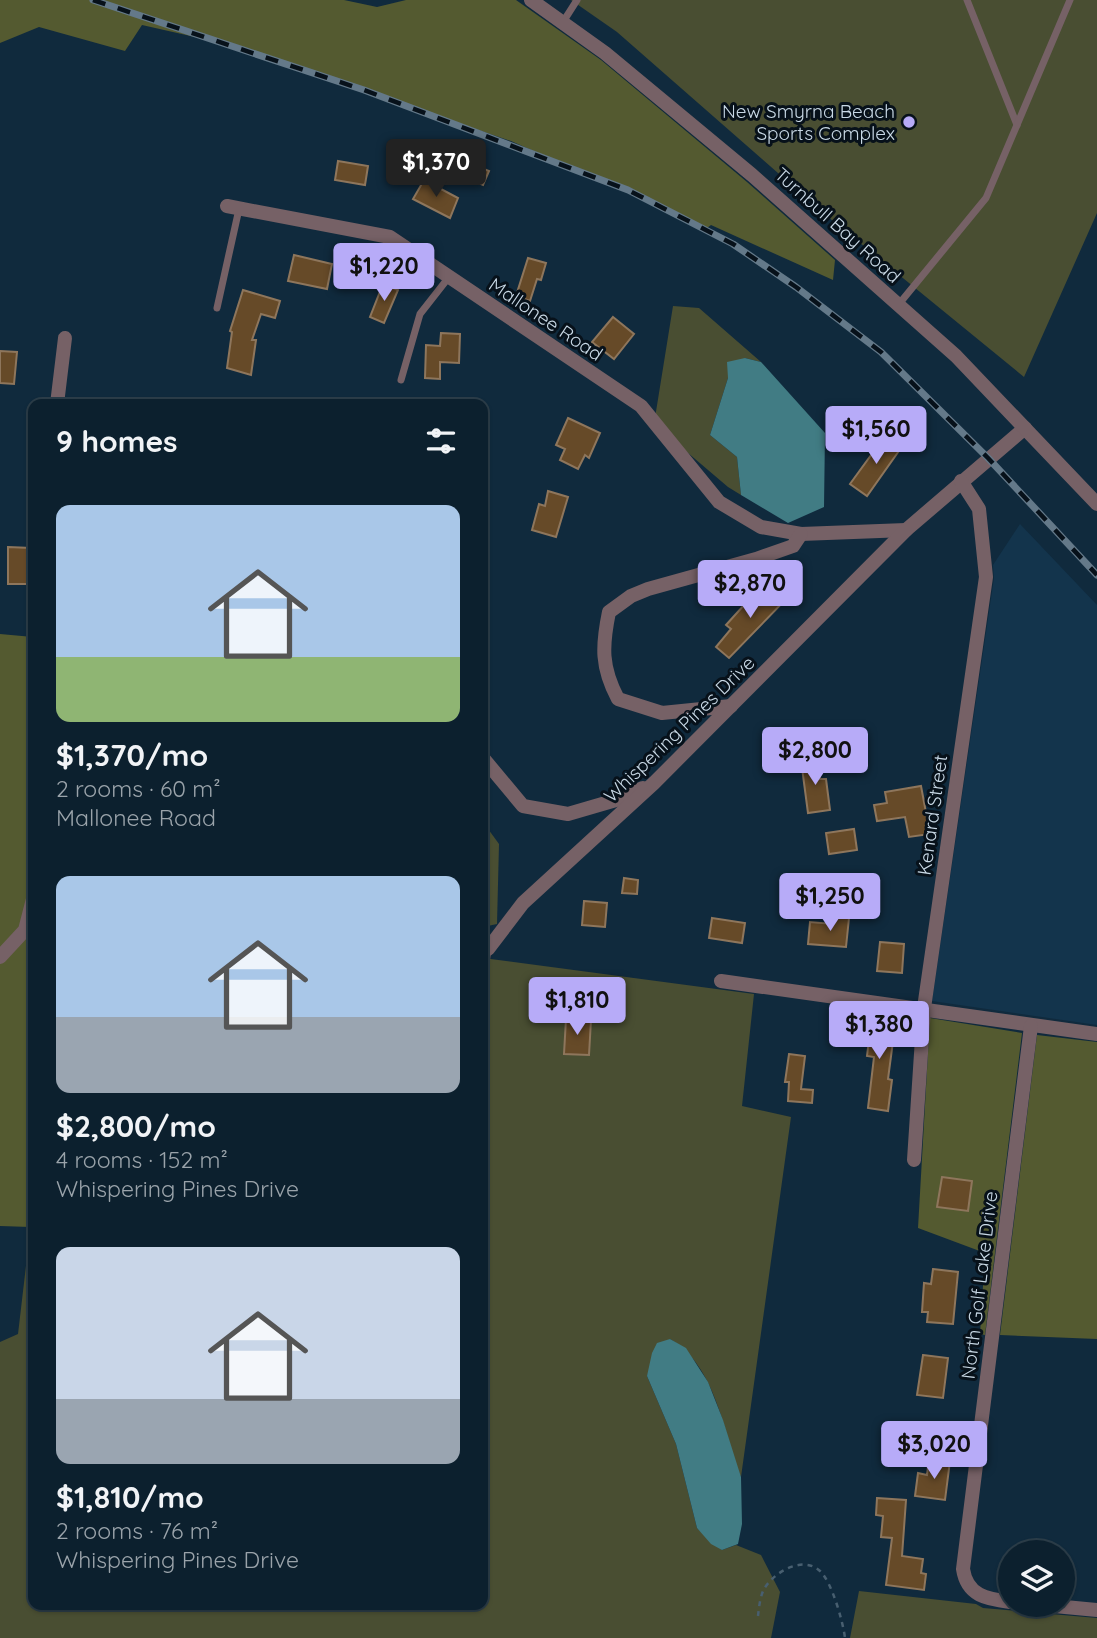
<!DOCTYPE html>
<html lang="en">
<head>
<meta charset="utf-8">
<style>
	:root { --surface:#0c202e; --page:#1a2d3a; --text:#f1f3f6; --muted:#9aa3aa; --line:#2c3e4a; --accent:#b7abf8 }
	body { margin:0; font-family:Quicksand,sans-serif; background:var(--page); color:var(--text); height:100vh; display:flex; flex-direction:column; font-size:26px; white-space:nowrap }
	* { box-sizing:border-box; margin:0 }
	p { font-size:23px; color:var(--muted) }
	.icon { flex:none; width:38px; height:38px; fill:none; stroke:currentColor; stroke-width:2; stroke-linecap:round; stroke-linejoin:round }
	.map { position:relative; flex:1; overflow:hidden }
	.drawer { position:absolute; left:28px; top:399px; width:460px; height:1211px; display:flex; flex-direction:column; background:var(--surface); border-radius:14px; box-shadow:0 2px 5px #0004,0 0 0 2px var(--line) }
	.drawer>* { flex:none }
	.controls { position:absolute; left:998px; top:1540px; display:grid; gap:14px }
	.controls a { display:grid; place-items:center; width:77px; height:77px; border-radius:50%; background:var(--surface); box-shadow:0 2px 5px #0004,0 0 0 2px var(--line); font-size:35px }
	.price { position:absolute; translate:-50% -60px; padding:0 16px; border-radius:7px; background:var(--accent); color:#111; font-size:23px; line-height:46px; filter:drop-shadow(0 2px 4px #0008) }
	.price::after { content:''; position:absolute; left:50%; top:42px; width:21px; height:16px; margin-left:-10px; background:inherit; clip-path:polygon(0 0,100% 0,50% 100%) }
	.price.on { background:#222; color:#fff }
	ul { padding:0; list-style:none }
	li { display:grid; align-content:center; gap:14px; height:371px; padding:0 28px }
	li span { display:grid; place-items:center; height:217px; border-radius:14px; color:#555 }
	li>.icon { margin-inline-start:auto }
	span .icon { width:126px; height:126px; fill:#fffc; stroke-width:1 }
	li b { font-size:30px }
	h2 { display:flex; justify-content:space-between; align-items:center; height:84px; padding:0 28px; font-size:30px }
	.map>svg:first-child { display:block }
	.built { fill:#13344c }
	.green { fill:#494e32 }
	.forest { fill:#545a30 }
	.water { fill:#417c84 }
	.building { fill:#664a28; stroke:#8e765c; stroke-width:2 }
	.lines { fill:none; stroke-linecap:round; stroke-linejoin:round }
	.path { stroke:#485f70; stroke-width:2.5; stroke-dasharray:5 5; stroke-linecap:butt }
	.service { stroke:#766166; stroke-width:7 }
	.minor { stroke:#766166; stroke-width:14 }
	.tertiary { stroke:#766166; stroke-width:14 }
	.rail-casing { stroke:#647989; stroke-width:7 }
	.rail { stroke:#07111a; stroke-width:4.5; stroke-dasharray:13; stroke-linecap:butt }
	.poi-dot { fill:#b7abf8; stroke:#07111a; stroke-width:2.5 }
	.labels { text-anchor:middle; stroke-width:6; stroke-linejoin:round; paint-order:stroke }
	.poi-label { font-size:19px; fill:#c8d8e5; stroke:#07111a; text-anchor:end }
	.street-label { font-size:19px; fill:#c8d8e5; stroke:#07111a }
</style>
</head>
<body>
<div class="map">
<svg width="1097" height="1638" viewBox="0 0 1097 1638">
	<rect width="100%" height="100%" fill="#102a3d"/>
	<polygon class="built" points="1020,524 1097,605 1097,1025 932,1001 994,578 993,565"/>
	<g class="green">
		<polygon points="571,0 1097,0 1097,213 1024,377 827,216 617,32"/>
		<polygon points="673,306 699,308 761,362 745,358 728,378 710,435 737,457 741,495 728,487 654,424"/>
		<polygon points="483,822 499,844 497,924 483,927"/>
		<path d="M 483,958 L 754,994 L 742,1106 L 791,1117 L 741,1477 C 723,1431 716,1366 670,1339 L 647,1376 L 676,1444 L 697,1528 L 722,1550 L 736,1545 L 761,1555 L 780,1592 L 771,1638 L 0,1638 L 0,1342 L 18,1334 L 33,1206 L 33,1605 L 483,1605 Z"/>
		<polygon points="859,1591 976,1604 983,1608 1097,1618 1097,1638 850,1638"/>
	</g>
	<g class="forest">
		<polygon points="0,0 344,0 377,7 406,0 516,0 601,60 747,182 835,260 833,280 711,225 707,228 511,141 217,42 142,25 125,51 39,27 0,43"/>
		<polygon points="0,634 33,637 33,1206 30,1227 0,1226"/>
		<polygon points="930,1018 1022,1033 985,1335 980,1334 985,1253 918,1228"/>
		<polygon points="1037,1035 1097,1042 1097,1339 1000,1335"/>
	</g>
	<g class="water">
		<polygon points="745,358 761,362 825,433 824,507 788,523 741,495 737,457 710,435 728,378 727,362"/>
		<polygon points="670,1339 686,1348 708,1382 723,1420 741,1477 742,1524 738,1544 722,1550 711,1544 697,1528 676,1444 647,1376 652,1353 657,1343"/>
	</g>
	<g class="building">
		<polygon points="338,161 368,166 365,185 335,180"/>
		<polygon points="474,165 489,171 483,185 469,179"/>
		<polygon points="424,180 458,198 450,218 413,199"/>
		<polygon points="294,255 332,264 327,289 288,281"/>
		<polygon points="528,258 546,263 541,280 537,279 530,301 516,296"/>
		<polygon points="383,284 398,290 384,323 370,317"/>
		<polygon points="243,290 280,301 275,318 261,314 252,340 256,340 251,375 227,368 232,332 230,331"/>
		<polygon points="613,317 634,334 614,359 592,342"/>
		<polygon points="441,333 460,334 459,363 440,362 440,379 425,378 426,345 440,346"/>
		<polygon points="0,351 17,352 14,384 0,383"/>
		<polygon points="568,418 600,433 589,458 585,455 578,469 560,460 565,449 556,445"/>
		<polygon points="885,436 901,448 867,496 850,484"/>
		<polygon points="548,491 568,497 556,537 532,530 539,504 545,506"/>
		<polygon points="8,547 31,548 31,584 8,584"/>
		<polygon points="773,584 788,597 729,658 716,647 731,629 726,625 745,604 750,609"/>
		<polygon points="818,758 820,779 826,779 830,810 808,813 801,760"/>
		<polygon points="921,786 930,834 909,837 905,817 877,821 874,805 887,803 885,792"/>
		<polygon points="854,829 857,850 829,854 826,833"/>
		<polygon points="624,878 638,880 637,894 622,893"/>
		<polygon points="584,901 607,903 605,927 582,925"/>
		<polygon points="833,917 849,918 846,947 808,944 810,922 833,924"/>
		<polygon points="712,918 745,923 742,943 709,938"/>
		<polygon points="880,942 904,944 902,973 877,971"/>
		<polygon points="861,1013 873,1015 872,1023 895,1026 888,1079 892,1080 888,1111 868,1108 874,1057 867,1056 870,1032 859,1030"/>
		<polygon points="566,1019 591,1020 589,1055 564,1054"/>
		<polygon points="789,1054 805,1056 801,1089 813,1090 812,1103 788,1101 789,1082 785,1082"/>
		<polygon points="942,1177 972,1181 968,1211 937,1207"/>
		<polygon points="933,1269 958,1272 953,1324 927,1322 928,1312 922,1312 924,1283 931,1284"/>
		<polygon points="923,1355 948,1358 943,1398 917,1395"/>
		<polygon points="929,1459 950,1461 945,1500 915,1496 918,1473 927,1475"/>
		<polygon points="877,1498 906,1500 902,1556 923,1559 921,1573 926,1574 924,1590 886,1585 892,1538 881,1537 883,1516 876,1515"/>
	</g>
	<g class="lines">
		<path class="path" d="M 758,1616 C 759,1607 760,1597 764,1589 C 774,1572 803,1555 820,1571 C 832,1582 843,1622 845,1638"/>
		<g class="service">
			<polyline points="967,0 1017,125"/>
			<polyline points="563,22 577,0"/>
			<polyline points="899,304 986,198 1070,0"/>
			<polyline points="217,308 239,209"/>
			<polyline points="401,380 420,314 449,277"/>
			<polyline points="483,986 488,949"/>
		</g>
		<g class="minor">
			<polyline points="227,206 390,237 641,406 719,502 761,527 801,534 906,530"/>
			<polyline points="57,404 65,338"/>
			<path d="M 731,706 L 662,713 L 618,699 C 601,667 602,646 609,612 L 631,596 L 648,589 L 756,559 L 793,546 L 801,534"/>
			<polyline points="483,758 523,806 568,814 616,800 643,788"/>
			<polyline points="488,949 523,903 654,783 906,530 1025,428"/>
			<polyline points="0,957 25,930 33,899"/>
			<polyline points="721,981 1097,1034"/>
			<polyline points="914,1160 924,1008 986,577 979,509 961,481"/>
			<path d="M 1010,1602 C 987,1599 967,1596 963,1569 L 1031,1026"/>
			<polyline points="1044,1605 1097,1610"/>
		</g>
		<polyline class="tertiary" points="531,0 605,53 752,175 956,356 1097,504"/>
		<defs>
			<polyline id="rail" points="93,0 364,90 628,190 733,244 796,287 881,352 988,458 1097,575"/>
		</defs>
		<use href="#rail" class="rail-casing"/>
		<use href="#rail" class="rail"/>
	</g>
	<circle class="poi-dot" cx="909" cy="122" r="7"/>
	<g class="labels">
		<g class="poi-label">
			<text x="895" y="118">New Smyrna Beach<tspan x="895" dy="22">Sports Complex</tspan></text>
		</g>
		<g class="street-label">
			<text transform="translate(838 225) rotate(42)" y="7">Turnbull Bay Road</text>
			<text transform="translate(546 319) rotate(34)" y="7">Mallonee Road</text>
			<text transform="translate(679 729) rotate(-44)" y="7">Whispering Pines Drive</text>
			<text transform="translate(932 815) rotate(-82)" y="7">Kenard Street</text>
			<text transform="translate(979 1285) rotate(-83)" y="7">North Golf Lake Drive</text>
		</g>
	</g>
</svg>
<div class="controls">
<a><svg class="icon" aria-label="layers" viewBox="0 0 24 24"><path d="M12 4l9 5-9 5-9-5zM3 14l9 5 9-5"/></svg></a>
</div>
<b class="price on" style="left:436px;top:199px">$1,370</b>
<b class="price" style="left:384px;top:303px">$1,220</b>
<b class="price" style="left:876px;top:466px">$1,560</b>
<b class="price" style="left:750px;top:620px">$2,870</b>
<b class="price" style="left:815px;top:787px">$2,800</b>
<b class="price" style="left:830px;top:933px">$1,250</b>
<b class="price" style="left:577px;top:1037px">$1,810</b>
<b class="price" style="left:879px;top:1061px">$1,380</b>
<b class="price" style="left:934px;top:1481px">$3,020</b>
<section class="drawer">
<h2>9 homes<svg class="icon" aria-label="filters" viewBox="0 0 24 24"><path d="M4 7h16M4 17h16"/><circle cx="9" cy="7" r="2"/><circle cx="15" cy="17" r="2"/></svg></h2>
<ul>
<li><span style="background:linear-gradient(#a9c7e8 70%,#8fb573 0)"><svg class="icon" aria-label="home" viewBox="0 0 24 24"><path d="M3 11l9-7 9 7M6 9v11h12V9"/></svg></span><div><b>$1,370/mo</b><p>2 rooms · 60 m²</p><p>Mallonee Road</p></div></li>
<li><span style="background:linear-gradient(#a9c7e8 65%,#9aa5b1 0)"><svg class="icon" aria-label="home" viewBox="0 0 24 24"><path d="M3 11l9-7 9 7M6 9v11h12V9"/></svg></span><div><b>$2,800/mo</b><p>4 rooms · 152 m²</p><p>Whispering Pines Drive</p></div></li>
<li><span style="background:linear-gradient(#c9d6e8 70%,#9aa5b1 0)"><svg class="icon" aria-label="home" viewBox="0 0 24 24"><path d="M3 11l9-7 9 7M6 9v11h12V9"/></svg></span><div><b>$1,810/mo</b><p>2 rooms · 76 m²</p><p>Whispering Pines Drive</p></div></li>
</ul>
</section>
</div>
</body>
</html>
